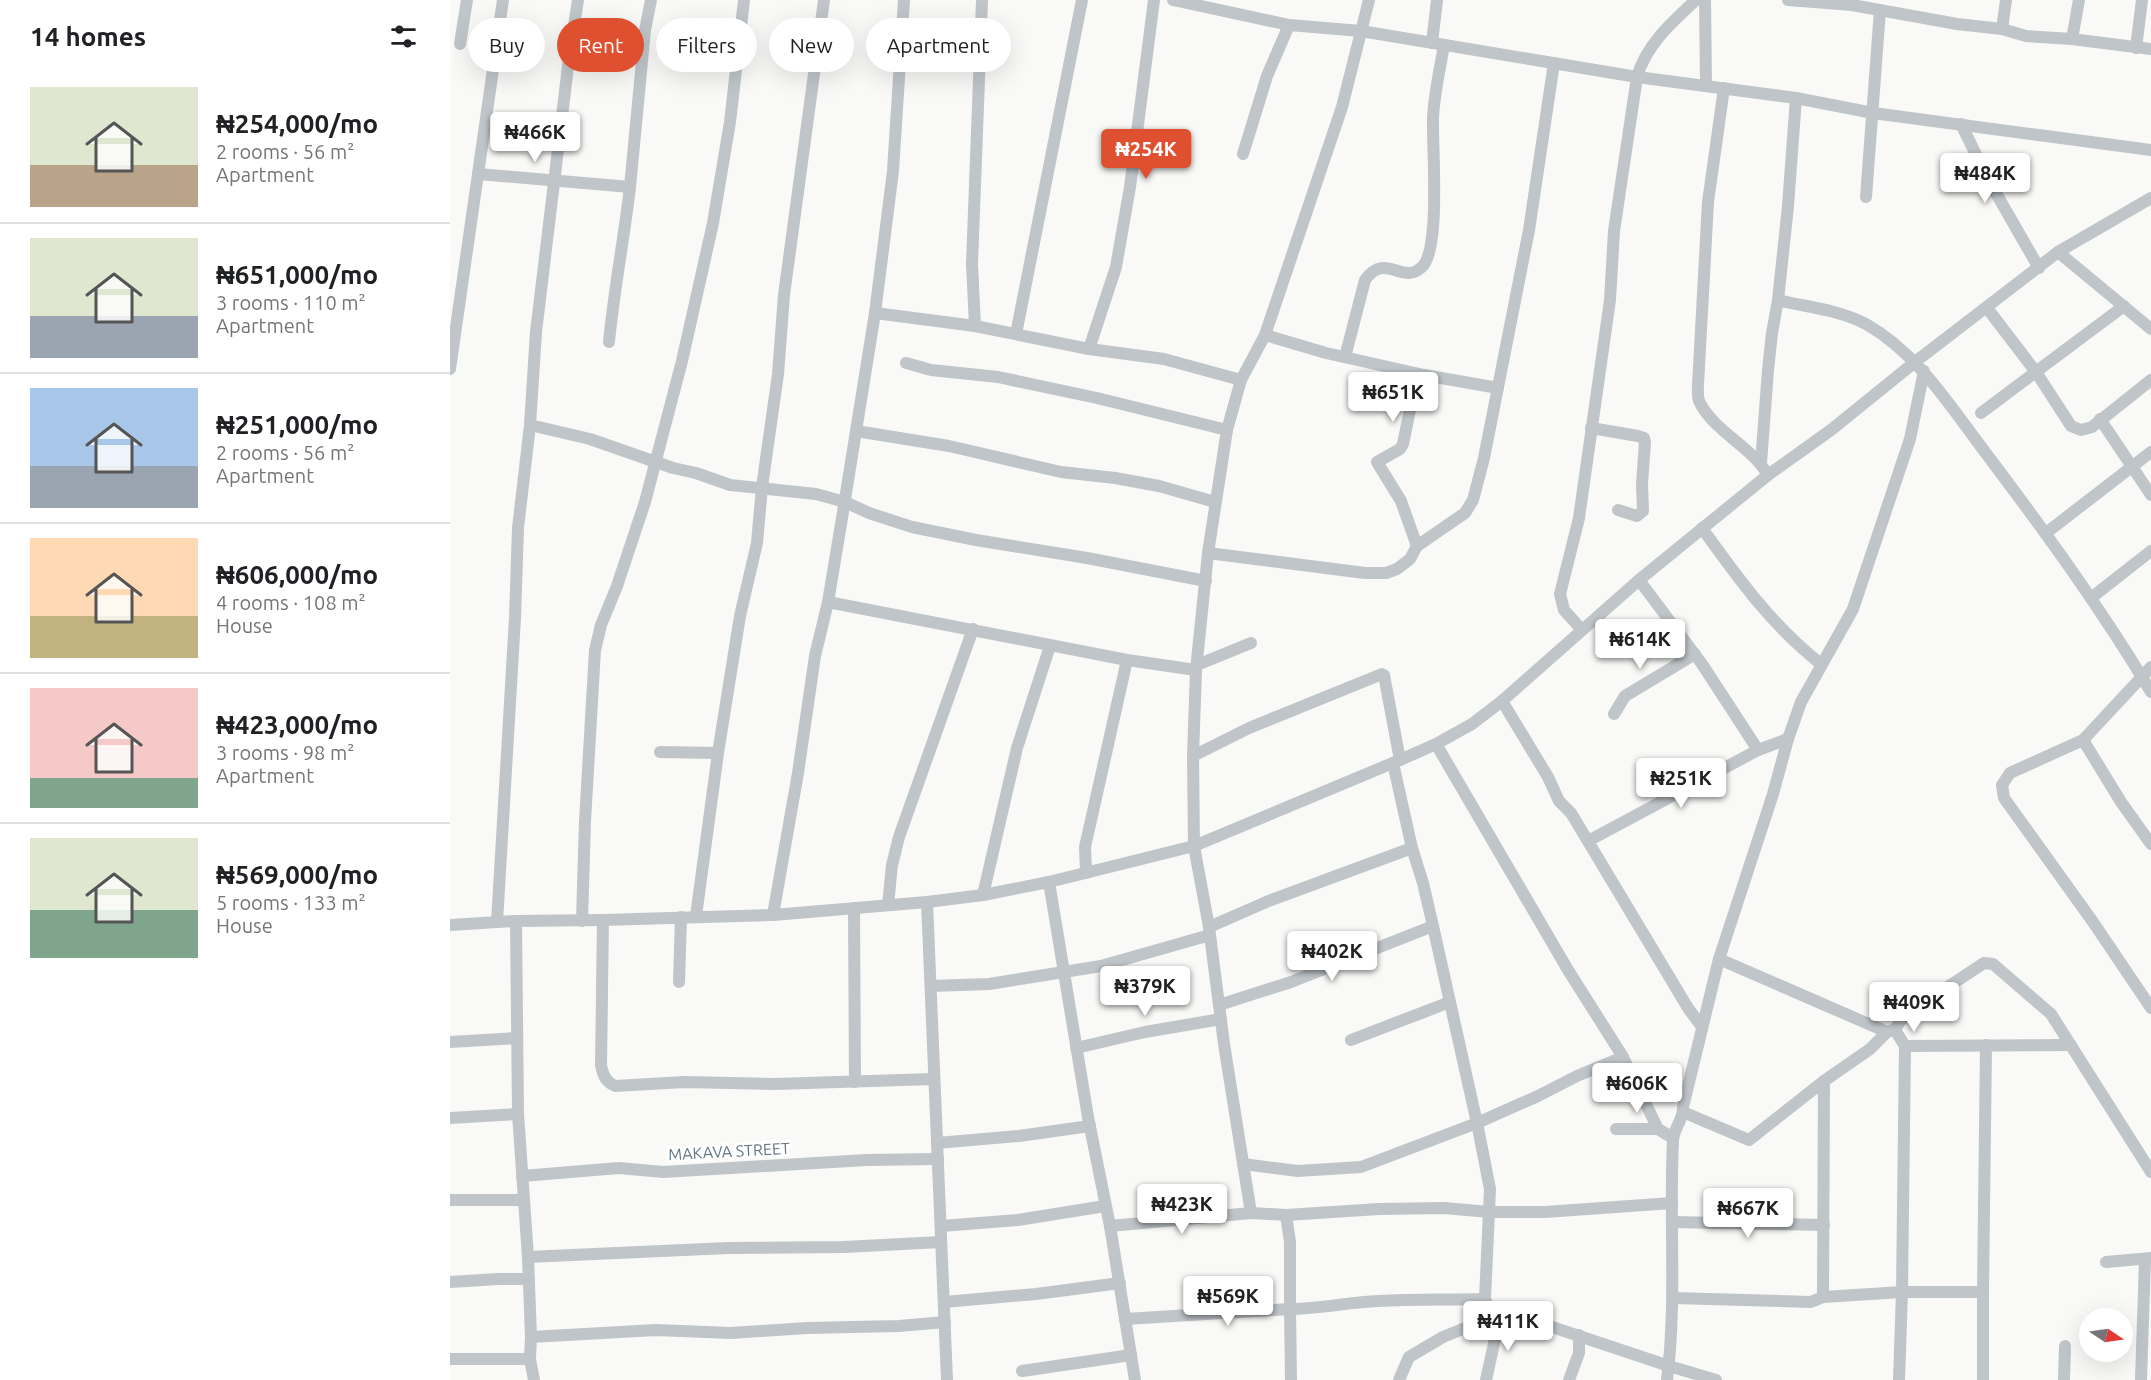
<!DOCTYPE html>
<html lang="en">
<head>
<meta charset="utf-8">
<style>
	:root { --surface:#fff; --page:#f6f6f6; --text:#202124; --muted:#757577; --line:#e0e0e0; --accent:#df5030 }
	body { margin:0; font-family:Ubuntu,sans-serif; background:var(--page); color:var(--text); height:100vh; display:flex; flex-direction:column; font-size:22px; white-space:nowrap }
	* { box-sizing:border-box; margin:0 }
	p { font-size:20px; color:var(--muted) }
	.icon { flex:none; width:33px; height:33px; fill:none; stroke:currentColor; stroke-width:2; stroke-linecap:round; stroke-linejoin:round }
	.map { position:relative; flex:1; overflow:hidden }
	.details { display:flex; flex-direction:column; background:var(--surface); width:450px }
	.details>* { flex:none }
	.banner { position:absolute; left:18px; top:18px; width:570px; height:54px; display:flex; gap:12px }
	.needle { width:39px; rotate:103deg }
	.tools { position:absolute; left:1629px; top:1308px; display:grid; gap:12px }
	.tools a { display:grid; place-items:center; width:54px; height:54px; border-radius:50%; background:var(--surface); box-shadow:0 6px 24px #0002; font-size:30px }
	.price { position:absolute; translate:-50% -51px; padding:0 14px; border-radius:6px; background:#fff; color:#222; font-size:20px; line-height:39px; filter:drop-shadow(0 2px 3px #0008) }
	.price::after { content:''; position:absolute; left:50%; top:36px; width:18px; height:14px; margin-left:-9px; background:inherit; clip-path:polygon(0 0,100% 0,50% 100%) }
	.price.on { background:var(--accent); color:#fff }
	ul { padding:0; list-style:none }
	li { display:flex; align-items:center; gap:18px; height:150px; padding:0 30px }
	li+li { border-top:2px solid var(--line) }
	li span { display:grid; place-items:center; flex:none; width:168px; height:120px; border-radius:0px; color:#555 }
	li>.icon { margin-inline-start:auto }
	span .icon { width:72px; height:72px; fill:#fffc; stroke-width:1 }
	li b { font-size:26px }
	h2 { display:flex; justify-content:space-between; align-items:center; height:72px; padding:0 30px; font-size:26px }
	.tag { padding:0 21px; border-radius:27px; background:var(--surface); box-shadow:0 6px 24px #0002; font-size:21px; line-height:54px }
	.tag.on { background:var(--accent); color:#fff }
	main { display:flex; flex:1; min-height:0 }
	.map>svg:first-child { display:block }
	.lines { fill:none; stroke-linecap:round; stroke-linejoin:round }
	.minor { stroke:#c0c5c9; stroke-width:12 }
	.labels { text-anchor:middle; stroke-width:6; stroke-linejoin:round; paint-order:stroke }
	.street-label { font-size:16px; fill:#657681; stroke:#fff }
</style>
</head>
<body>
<main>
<section class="details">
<h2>14 homes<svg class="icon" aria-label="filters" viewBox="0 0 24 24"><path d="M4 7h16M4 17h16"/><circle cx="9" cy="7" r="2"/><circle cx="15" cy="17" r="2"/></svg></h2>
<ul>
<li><span style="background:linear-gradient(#dfe7d0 65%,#b9a48a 0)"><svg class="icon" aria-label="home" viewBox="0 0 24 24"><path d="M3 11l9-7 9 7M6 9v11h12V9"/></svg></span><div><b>₦254,000/mo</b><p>2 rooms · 56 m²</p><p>Apartment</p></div></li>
<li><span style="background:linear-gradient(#dfe7d0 65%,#9aa5b1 0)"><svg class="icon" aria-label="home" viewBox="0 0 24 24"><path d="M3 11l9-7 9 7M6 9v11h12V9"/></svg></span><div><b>₦651,000/mo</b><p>3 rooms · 110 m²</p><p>Apartment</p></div></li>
<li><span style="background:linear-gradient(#a9c7e8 65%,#9aa5b1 0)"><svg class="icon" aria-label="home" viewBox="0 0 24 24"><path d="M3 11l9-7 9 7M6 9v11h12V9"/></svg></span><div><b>₦251,000/mo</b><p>2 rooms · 56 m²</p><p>Apartment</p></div></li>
<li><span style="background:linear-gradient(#ffd9b3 65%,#c2b280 0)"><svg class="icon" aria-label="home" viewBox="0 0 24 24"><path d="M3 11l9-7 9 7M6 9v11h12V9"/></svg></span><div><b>₦606,000/mo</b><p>4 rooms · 108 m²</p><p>House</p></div></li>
<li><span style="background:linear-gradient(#f6c9c9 75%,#7fa58c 0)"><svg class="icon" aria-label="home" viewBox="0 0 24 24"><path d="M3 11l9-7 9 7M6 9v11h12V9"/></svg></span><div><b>₦423,000/mo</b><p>3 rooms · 98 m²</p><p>Apartment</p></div></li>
<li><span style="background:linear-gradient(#dfe7d0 60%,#7fa58c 0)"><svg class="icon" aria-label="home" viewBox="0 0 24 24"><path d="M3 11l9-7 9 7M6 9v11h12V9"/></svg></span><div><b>₦569,000/mo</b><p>5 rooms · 133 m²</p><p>House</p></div></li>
</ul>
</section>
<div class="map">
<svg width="1701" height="1380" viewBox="0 0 1701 1380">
	<rect width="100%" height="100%" fill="#f9f9f7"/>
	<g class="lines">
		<g class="minor">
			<polyline points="723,0 839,25 911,31 1187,77 1346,98 1423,113 1701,150"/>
			<polyline points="1255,0 1256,85"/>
			<polyline points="1338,0 1402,5 1507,24 1552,29 1576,36 1622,39 1701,49"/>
			<polyline points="1552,29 1556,0"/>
			<polyline points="1622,39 1629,0"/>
			<polyline points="982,43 987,0"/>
			<polyline points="10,44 17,0"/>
			<polyline points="1686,48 1692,0"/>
			<path d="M 1274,88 L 1258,202 L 1248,385 C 1248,391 1247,398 1250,403 C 1265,432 1301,446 1318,475"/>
			<polyline points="1511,124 1539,181 1589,268"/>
			<polyline points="793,154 817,76 839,25"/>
			<polyline points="28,174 53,0"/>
			<polyline points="180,187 195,30 201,0"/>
			<polyline points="1416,197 1430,10"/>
			<polyline points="1608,252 1701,329"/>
			<path d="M 1328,300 C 1357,307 1390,310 1416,324 C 1469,354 1502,409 1538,456 C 1596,533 1652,610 1701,692"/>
			<polyline points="1537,308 1586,372 1621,426 1631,430 1642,427 1701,380"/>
			<polyline points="425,313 525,326 639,349 714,359 791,380"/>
			<polyline points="525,326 522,264 532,0"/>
			<polyline points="566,334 632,0"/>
			<polyline points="815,335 876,353 974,375 1048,388"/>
			<polyline points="639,349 666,267 680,187 704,0"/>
			<path d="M 895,357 L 915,280 C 936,251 952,286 972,267 C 991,249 982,146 983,118 C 984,94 990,69 994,45"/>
			<polyline points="456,363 481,370 548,377 647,398 777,430"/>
			<path d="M 0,369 L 28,174 L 180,187 C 174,239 164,290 159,342"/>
			<polyline points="1531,413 1674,306"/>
			<polyline points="1650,419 1701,495"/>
			<polyline points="80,425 140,439 223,468 246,473 280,485 366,494 395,502 419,513 462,527 526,540 637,558 756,581"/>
			<polyline points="1141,428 1188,436 1194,438 1195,442 1192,484 1193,511 1187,516 1168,510"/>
			<polyline points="406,431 499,446 611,472 665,478 709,486 765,502"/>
			<polyline points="1311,463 1318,370 1322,333 1328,300 1338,206 1346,98"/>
			<path d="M 1252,528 C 1288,578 1322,626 1371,664"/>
			<polyline points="1596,533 1701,452"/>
			<polyline points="967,546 951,501 927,462 950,449 953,444 960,410 974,375"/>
			<polyline points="758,553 915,573 936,573 947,569 960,559 967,546 1015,513 1023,500 1034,458 1079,230 1104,63"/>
			<polyline points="1189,580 1252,664 1308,750"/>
			<polyline points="1641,598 1701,551"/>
			<polyline points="378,602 677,660 746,670"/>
			<path d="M 1132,630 L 1114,610 L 1110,594 L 1129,518 L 1160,300 L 1164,231 L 1187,77 C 1196,45 1222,22 1246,0"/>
			<polyline points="747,665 801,643"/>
			<polyline points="1701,667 1633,740 1560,773 1552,785 1554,798 1643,922 1701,1008"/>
			<polyline points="1052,701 1098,777 1109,801 1121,813 1238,1008 1252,1027"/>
			<polyline points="1164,714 1175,696 1245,654"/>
			<polyline points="1633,740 1671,802 1701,844"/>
			<polyline points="986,744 1118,970 1173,1057 1208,1129 1223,1138"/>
			<polyline points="210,752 268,753"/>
			<polyline points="743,756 799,728 932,674 934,675 950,760"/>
			<polyline points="943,763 962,848 973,883 983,926 1027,1123 1040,1189 1035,1299 1042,1317"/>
			<polyline points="1138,841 1308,750 1338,739"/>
			<polyline points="636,873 635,847 677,660"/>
			<polyline points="599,882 638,1117 660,1226 685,1380"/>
			<polyline points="533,895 567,748 600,646"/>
			<polyline points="477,902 497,1380"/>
			<polyline points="438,905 442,865 449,837 523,629"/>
			<polyline points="404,908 405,1082"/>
			<polyline points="323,915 348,773 365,656 378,602 392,518 425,313 443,171 454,0"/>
			<polyline points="246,916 268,753 290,616 307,543 312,487 328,374 334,295 374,0"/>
			<path d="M 153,920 L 151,1065 C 153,1075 155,1081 165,1086 L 234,1082 L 325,1084 L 484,1079"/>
			<polyline points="66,921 68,1114 78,1257 81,1337 80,1359 84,1380"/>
			<polyline points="132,921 135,821 145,650 151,625 167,586 195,502 232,361 263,223 280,122 294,0"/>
			<polyline points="47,922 65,618 68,528 80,425 86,332 119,58 128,0"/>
			<polyline points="0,925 66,921 153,920 323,915 477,902 533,895 599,882 744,846 950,760 986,744 1022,724 1052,701 1189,580 1318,475 1381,430 1465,362 1608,252 1701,198"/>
			<polyline points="759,927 821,900 962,848"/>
			<polyline points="1269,959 1437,1032 1443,1030"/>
			<polyline points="229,982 231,917"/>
			<polyline points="481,986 539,984 651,966 760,935"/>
			<polyline points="769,1005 841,982 983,926"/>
			<polyline points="901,1040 1000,1002"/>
			<polyline points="0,1042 67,1038"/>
			<polyline points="1455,1046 1621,1045"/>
			<polyline points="626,1048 695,1032 771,1019"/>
			<polyline points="1233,1112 1299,1140 1374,1081 1420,1049 1437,1032"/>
			<polyline points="0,1118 68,1114"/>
			<polyline points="1166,1129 1208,1129"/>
			<polyline points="487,1143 569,1136 640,1126"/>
			<polyline points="793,1164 848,1171 911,1167 1027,1123 1088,1096 1127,1076 1173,1057"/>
			<polyline points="72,1176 169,1168 213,1172 416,1160 488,1159"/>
			<polyline points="0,1200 74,1200"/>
			<polyline points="801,1213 774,1044 759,927 744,846 743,756 746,670 758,553 777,430 791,380 815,335 892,107 919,0"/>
			<path d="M 836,1215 L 840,1242 L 840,1309 C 870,1309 899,1302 928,1301 C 964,1299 1000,1300 1035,1299"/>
			<polyline points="1222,1222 1374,1225"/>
			<polyline points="491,1226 568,1220 655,1206"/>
			<polyline points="660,1226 801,1213 836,1215 929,1209 994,1208 1039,1212 1095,1212 1222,1203"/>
			<polyline points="78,1257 278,1248 394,1247 491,1242"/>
			<polyline points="1656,1262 1701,1258"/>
			<polyline points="0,1282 48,1279 79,1279"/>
			<polyline points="1373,1297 1452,1292 1533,1292"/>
			<polyline points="1223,1298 1361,1302 1373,1297 1374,1081"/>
			<polyline points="494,1302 586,1294 670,1283"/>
			<polyline points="675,1319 840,1309 841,1380"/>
			<polyline points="81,1337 206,1330 281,1333 357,1328 449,1326 495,1322"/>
			<polyline points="0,1359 80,1359"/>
			<polyline points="572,1371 681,1355"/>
			<polyline points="949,1380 959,1357 993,1337 1042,1317 1061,1316 1075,1318 1219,1366 1266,1380"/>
			<polyline points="1036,1380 1050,1316"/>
			<polyline points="1119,1380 1129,1353 1129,1335"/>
			<path d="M 1217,1380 C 1227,1300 1219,1222 1223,1141 C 1223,1129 1234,1119 1233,1107 L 1269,959 L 1323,794 L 1338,739 L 1351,702 L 1403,609 L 1460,439 L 1474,371"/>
			<polyline points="1449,1380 1452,1292 1455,1046 1445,1030 1450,1021 1460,1012 1534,963 1543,964 1601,1014 1701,1172"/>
			<polyline points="1533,1380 1533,1292 1536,1045"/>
			<polyline points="1614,1380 1615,1346"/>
			<polyline points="1691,1380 1695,1260"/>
		</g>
	</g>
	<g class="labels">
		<g class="street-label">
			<text transform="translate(279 1151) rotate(-3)" y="6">MAKAVA STREET</text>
		</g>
	</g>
</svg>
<div class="tools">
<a><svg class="needle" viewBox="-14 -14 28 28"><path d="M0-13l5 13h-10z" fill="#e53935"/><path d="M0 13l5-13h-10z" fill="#757577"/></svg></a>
</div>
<b class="price" style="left:85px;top:163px">₦466K</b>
<b class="price on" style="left:696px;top:180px">₦254K</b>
<b class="price" style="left:1535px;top:204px">₦484K</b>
<b class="price" style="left:943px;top:423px">₦651K</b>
<b class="price" style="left:1190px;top:670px">₦614K</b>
<b class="price" style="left:1231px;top:809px">₦251K</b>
<b class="price" style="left:882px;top:982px">₦402K</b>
<b class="price" style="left:695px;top:1017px">₦379K</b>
<b class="price" style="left:1464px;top:1033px">₦409K</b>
<b class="price" style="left:1187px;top:1114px">₦606K</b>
<b class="price" style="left:732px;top:1235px">₦423K</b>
<b class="price" style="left:1298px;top:1239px">₦667K</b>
<b class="price" style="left:778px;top:1327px">₦569K</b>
<b class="price" style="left:1058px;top:1352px">₦411K</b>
<div class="banner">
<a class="tag">Buy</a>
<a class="tag on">Rent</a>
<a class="tag">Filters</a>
<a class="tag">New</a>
<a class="tag">Apartment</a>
</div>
</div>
</main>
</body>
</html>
